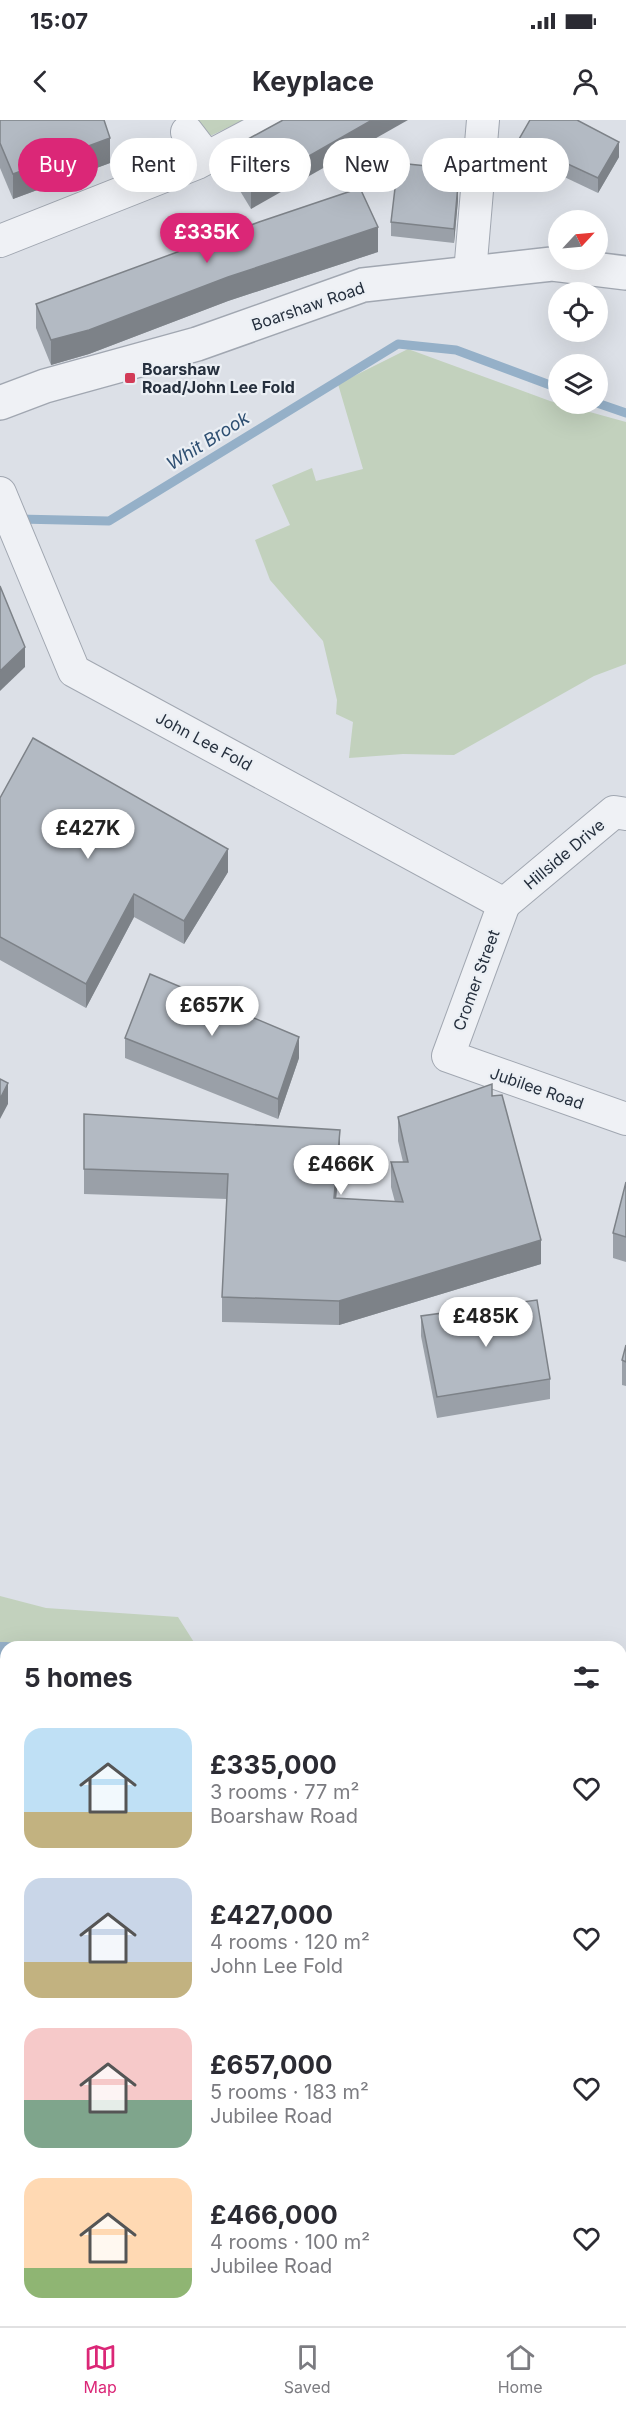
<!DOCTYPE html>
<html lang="en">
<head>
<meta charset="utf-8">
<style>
	:root { --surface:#fff; --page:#f2f2f3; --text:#2b2b33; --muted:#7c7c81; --line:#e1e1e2; --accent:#db2777 }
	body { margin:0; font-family:Inter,sans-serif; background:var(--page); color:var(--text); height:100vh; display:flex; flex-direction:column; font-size:22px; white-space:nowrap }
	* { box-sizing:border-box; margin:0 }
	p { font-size:20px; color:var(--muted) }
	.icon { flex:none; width:33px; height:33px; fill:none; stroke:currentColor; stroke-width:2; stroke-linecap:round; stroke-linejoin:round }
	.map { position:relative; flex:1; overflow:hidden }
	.panel { position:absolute; left:0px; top:1521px; width:627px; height:686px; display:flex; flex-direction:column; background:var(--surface); border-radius:18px 18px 0 0; box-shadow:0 6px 24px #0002 }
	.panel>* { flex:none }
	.banner { position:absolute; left:18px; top:18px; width:591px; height:54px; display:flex; gap:12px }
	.needle { width:39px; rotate:64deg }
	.controls { position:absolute; left:548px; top:90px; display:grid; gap:12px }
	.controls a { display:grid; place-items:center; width:60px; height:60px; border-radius:50%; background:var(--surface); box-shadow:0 6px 24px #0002; font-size:30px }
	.price { position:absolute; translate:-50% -51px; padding:0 14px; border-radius:21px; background:#fff; color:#222; font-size:20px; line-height:39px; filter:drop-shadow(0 2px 3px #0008) }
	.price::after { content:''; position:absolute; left:50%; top:36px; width:18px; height:14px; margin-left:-9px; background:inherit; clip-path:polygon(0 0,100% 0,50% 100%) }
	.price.active { background:var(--accent); color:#fff }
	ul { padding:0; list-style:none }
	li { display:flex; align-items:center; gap:18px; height:150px; padding:0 24px }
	li span { display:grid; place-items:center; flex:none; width:168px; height:120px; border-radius:18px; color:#555 }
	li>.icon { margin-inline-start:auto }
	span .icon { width:72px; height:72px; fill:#fffc; stroke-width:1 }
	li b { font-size:26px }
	h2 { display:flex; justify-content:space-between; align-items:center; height:72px; padding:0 24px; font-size:26px }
	.tag { padding:0 21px; border-radius:27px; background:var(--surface); box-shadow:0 6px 24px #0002; font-size:21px; line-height:54px }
	.tag.active { background:var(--accent); color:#fff }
	.status { display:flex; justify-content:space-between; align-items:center; height:42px; padding:0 30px; background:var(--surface); direction:ltr }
	.status svg { height:16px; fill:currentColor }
	header { display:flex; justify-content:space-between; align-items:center; height:78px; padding:0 24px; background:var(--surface); font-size:27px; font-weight:700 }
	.menu { display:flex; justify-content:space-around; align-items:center; height:84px; border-top:2px solid var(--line); background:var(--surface); font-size:16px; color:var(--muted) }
	.menu a { display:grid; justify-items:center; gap:3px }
	.menu .active { color:var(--accent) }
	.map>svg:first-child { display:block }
	.green { fill:#c2d1bd }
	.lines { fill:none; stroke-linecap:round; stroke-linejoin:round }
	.stream { stroke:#95b0c8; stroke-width:9 }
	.river { stroke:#95b0c8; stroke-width:54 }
	.minor-casing { stroke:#a1a7b1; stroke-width:34 }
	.tertiary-casing { stroke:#a1a7b1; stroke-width:36 }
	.minor { stroke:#eff1f5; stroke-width:32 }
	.tertiary { stroke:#eff1f5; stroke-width:33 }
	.wall { fill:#9aa0a8 }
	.shaded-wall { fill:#7d8288 }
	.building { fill:#b3bac3; stroke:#7d8288; stroke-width:1.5 }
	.poi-dot { fill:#d23b57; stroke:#ebeff4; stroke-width:2 }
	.labels { text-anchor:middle; stroke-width:4.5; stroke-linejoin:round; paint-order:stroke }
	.street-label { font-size:16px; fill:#252f3d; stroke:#ebeff4 }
	.poi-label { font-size:16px; font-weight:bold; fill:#252f3d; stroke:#ebeff4; text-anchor:start }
	.water-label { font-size:18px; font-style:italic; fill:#2e4f72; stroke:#ebeff4 }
</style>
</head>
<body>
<div class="status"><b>15:07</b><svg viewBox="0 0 49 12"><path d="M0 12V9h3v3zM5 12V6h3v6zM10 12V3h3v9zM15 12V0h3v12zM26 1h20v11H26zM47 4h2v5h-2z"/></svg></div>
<header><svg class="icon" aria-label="back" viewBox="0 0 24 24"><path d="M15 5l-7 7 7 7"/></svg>Keyplace<svg class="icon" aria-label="person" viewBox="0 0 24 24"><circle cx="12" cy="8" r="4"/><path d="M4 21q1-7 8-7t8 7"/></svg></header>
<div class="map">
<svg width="626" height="2206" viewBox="0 0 626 2206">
	<rect width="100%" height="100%" fill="#dce0e7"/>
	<g class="green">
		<polygon points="190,0 244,0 208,17"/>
		<polygon points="408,229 550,281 626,302 626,544 594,556 454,635 403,634 349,638 353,602 336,594 337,580 323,521 270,460 255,420 290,405 272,365 312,348 316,361 363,349 338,264"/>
		<polygon points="0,1476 46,1488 178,1497 197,1527 6,1527 6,1544 0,1544"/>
	</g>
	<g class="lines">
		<g class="stream">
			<polyline points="597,283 626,293"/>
			<polyline points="18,399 109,401 398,224 456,230 558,268"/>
		</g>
		<g class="river">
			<polyline points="0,1549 6,1549"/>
			<polyline points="621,1623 626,1623"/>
		</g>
		<defs>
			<g id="minor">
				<polyline points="187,12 207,38"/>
				<polyline points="0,121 197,43 278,0"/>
				<polyline points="470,153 483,0"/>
				<polyline points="0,373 74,551 504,784"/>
				<polyline points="504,784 448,936 626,999"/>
				<polyline points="504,784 614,692 626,694"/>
				<polyline points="0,2038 6,2041"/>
				<polyline points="621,2046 626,2049"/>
				<polyline points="0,2179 6,2174"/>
				<polyline points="36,2200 41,2206"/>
				<polyline points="342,2200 353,2206"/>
			</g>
			<polyline id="tertiary" points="0,283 45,266 197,224 363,165 552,144 626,153"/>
		</defs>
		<use href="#minor" class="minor-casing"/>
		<use href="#tertiary" class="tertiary-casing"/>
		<use href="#minor" class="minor"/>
		<use href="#tertiary" class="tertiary"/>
	</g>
	<g class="wall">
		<polygon points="0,0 110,43 13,79 0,48"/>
		<polygon points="283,0 251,89 228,51 228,30"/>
		<polygon points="518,21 619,37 598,73 518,35"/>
		<polygon points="455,65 458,80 454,123 391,116 391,102"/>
		<polygon points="378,132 228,181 89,234 51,245 36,208 36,184"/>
		<polygon points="0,678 228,752 184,824 134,797 86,888 0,840"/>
		<polygon points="125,918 299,938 278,999 125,938"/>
		<polygon points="492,976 541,1144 339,1205 222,1202 222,1177 227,1079 84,1074 84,994 340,1035 336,1078 395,1082 391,1067 391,1042 403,1042 398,1021 398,997"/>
		<polygon points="626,1062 626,1142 613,1138 613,1113"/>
		<polygon points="421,1196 550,1259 550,1279 437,1298 421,1216"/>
		<polygon points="626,1225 626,1266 622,1265 622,1240"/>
		<polygon points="621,1726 626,1729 626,1817 621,1815"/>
		<polygon points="0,1919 6,1922 6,1994 0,1992"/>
		<polygon points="621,1940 626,1942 626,2004 621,2002"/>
		<polygon points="0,2049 6,2052 6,2117 0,2114"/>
		<polygon points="621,2071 626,2073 626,2151 621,2149"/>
		<polygon points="463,2200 601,2200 608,2206 473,2206 463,2202"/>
	</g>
	<g class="shaded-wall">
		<polygon points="372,0 408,0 251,89 251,69"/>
		<polygon points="110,18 110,43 13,79 13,54"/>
		<polygon points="619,22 619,37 598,73 598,58"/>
		<polygon points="458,65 458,80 454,123 454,109"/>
		<polygon points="378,107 378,132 228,181 89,234 51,245 51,220 228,157"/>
		<polygon points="25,527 25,547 0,571 0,551"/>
		<polygon points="228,729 228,752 184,824 184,801"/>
		<polygon points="134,774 134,797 86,888 86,864"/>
		<polygon points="299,917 299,938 278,999 278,979"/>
		<polygon points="8,963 8,984 0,999 0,979"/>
		<polygon points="340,1010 340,1035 334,1103 334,1078"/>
		<polygon points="541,1120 541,1144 339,1205 339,1181"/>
		<polygon points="311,2200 313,2200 313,2206 308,2206"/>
	</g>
	<g class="building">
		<polygon points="0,0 104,0 110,18 13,54 0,23"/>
		<polygon points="283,0 372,0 251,69 228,30"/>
		<polygon points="530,0 577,0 619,22 598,58 518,21"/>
		<polygon points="398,43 456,49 454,64 458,65 454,109 391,102"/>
		<polygon points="360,68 378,107 228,157 89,210 51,220 36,184 259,102"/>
		<polygon points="0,466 25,527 0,551"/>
		<polygon points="33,618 228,729 184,801 134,774 86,864 0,817 0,678"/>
		<polygon points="150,854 299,917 278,979 125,918"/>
		<polygon points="0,959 8,963 0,979"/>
		<polygon points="492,964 492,976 502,975 541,1120 339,1181 222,1177 228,1054 84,1049 84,994 340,1010 334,1078 403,1082 391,1042 408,1042 398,997"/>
		<polygon points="626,1062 626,1117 613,1113"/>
		<polygon points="537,1180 550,1259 437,1277 421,1196"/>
		<polygon points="626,1225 626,1242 622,1240"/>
		<polygon points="0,1580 2,1580 0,1664"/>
		<polygon points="621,1726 626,1729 626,1792 621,1790"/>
		<polygon points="0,1919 6,1922 6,1970 0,1967"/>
		<polygon points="621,1940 626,1942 626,1982 621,1980"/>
		<polygon points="0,2049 6,2052 6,2097 0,2094"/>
		<polygon points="621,2071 626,2073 626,2132 621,2130"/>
		<polygon points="6,2180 6,2200 28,2200 35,2205 45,2206 54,2200 113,2200 114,2202 109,2206 0,2206 0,2184"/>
		<polygon points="180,2200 311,2200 308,2206 178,2206"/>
		<polygon points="503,2200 601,2200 608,2204 607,2206 515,2206"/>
	</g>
	<rect class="poi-dot" x="124" y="252" width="12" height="12" rx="3"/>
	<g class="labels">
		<g class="street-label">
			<text transform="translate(308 186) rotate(-19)" y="6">Boarshaw Road</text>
			<text transform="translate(204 621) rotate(28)" y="6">John Lee Fold</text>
			<text transform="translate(564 734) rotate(-40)" y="6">Hillside Drive</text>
			<text transform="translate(476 860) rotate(-70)" y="6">Cromer Street</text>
			<text transform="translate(537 968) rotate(19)" y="6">Jubilee Road</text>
		</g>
		<g class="poi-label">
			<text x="142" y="255">Boarshaw<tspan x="142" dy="18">Road/John Lee Fold</tspan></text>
		</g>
		<g class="water-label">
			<text transform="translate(208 321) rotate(-32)" y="6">Whit Brook</text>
		</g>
	</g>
</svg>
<div class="controls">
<a><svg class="needle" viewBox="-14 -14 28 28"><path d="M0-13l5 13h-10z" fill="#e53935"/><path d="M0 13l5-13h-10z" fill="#7c7c81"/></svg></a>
<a><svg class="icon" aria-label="locate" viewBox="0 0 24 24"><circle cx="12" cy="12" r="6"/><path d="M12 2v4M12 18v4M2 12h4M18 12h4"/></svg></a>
<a><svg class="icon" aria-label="layers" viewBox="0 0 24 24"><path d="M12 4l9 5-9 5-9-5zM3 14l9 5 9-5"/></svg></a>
</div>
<b class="price active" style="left:207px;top:144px">£335K</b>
<b class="price" style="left:88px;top:740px">£427K</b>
<b class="price" style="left:212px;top:917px">£657K</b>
<b class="price" style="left:341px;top:1076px">£466K</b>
<b class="price" style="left:486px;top:1228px">£485K</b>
<div class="banner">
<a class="tag active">Buy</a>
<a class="tag">Rent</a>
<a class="tag">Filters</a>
<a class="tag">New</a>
<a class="tag">Apartment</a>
</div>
<section class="panel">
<h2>5 homes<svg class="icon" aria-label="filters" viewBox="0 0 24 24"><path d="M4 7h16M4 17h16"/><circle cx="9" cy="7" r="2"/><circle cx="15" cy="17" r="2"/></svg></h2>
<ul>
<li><span style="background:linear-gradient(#bfe0f5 70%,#c2b280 0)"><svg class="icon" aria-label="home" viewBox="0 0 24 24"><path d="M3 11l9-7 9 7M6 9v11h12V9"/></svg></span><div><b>£335,000</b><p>3 rooms · 77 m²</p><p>Boarshaw Road</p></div><svg class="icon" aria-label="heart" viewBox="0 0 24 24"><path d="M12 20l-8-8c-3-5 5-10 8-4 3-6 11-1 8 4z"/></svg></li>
<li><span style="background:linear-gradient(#c9d6e8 70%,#c2b280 0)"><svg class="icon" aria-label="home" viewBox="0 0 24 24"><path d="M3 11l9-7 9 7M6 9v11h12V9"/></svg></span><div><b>£427,000</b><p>4 rooms · 120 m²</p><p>John Lee Fold</p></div><svg class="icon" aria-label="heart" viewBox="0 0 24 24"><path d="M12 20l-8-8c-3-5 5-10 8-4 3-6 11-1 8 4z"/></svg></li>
<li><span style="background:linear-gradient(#f6c9c9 60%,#7fa58c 0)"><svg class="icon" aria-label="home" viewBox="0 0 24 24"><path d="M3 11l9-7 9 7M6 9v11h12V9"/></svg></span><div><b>£657,000</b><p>5 rooms · 183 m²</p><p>Jubilee Road</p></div><svg class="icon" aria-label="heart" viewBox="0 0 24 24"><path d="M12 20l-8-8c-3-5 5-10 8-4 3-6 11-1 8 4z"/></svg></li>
<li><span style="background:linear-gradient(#ffd9b3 75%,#8fb573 0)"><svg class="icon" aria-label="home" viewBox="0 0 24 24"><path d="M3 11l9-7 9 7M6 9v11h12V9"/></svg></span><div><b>£466,000</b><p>4 rooms · 100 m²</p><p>Jubilee Road</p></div><svg class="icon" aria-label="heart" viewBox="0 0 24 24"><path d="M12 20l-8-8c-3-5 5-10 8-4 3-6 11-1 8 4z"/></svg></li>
</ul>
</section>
</div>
<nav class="menu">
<a class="active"><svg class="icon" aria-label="map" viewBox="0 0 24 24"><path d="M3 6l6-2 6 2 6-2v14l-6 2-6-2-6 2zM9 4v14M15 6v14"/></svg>Map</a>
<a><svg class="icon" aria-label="saved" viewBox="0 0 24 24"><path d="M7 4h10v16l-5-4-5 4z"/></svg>Saved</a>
<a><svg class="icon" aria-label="home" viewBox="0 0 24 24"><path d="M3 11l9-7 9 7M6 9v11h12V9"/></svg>Home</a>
</nav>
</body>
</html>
